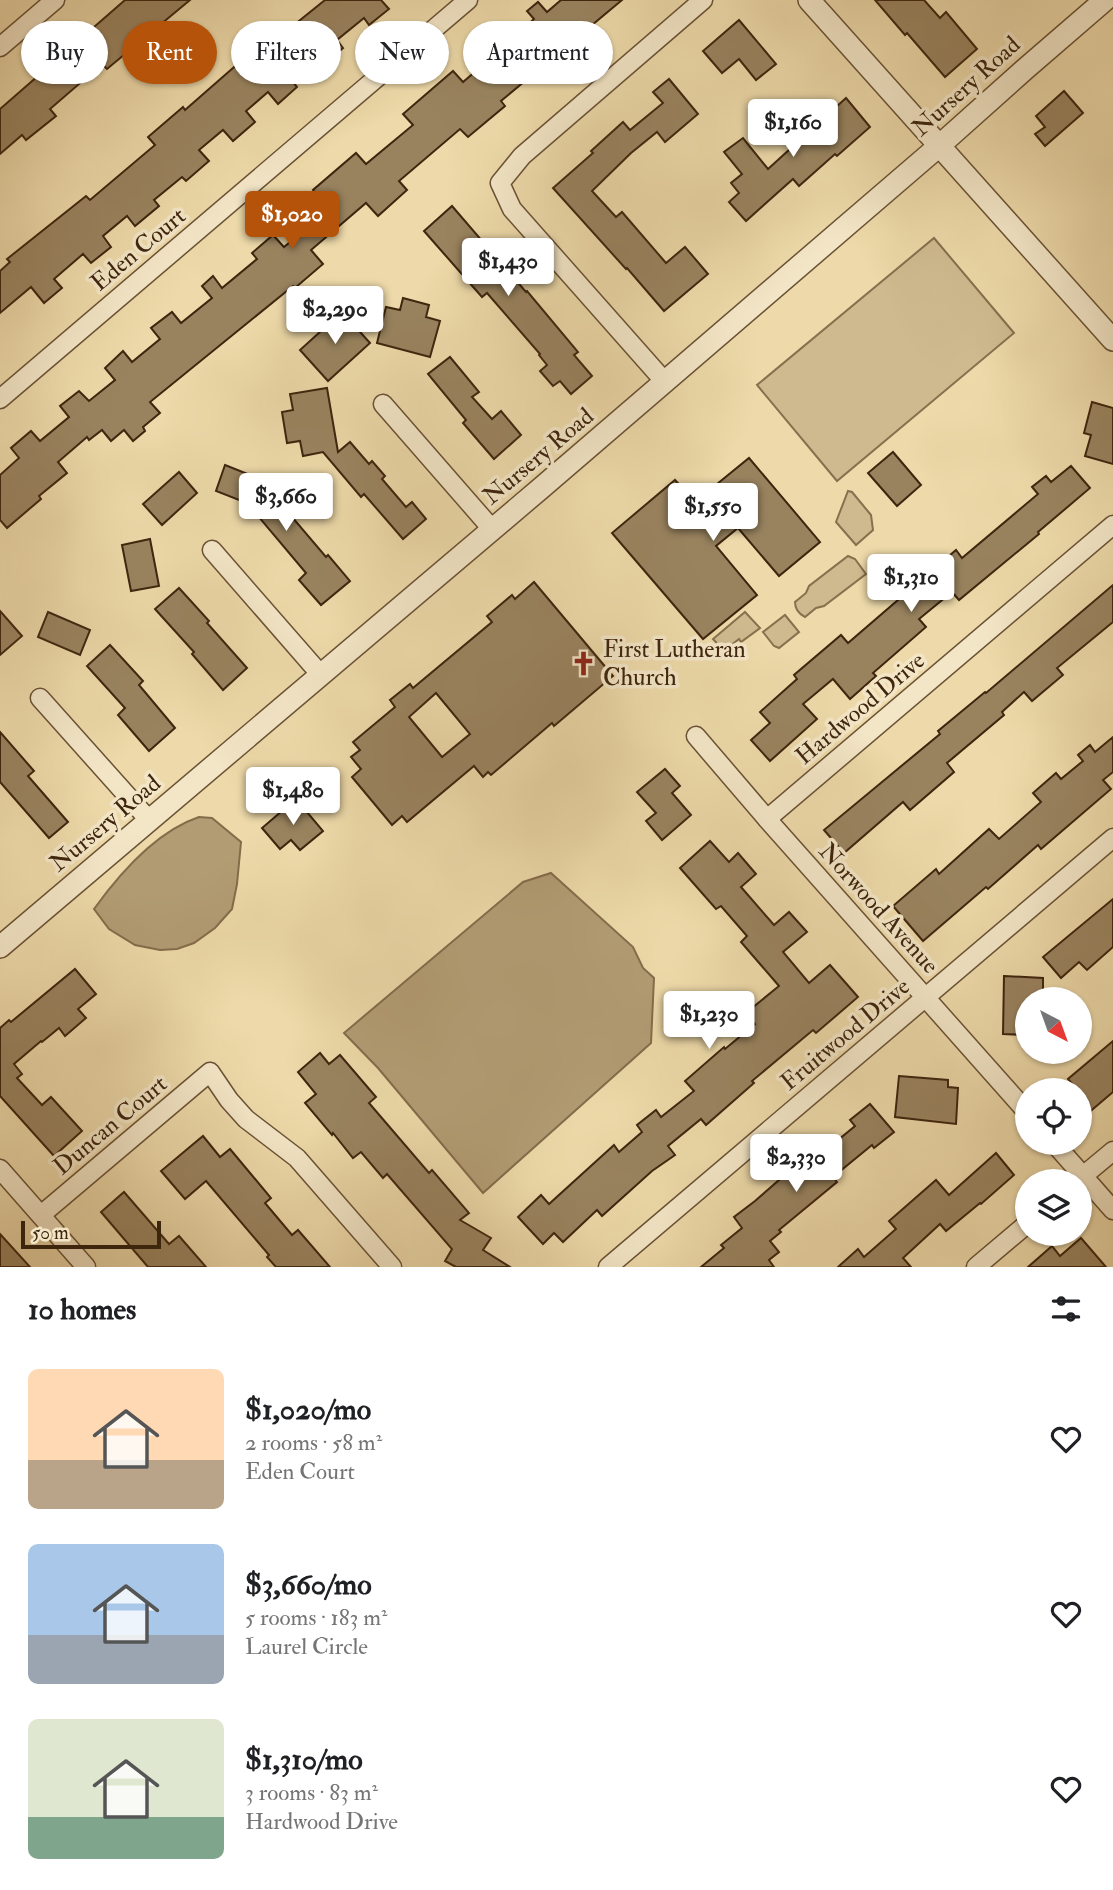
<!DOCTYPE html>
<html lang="en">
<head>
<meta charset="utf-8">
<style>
	:root { --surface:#fff; --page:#f6f6f6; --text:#202124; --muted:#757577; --accent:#b45309 }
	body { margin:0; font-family:"IM FELL Double Pica",serif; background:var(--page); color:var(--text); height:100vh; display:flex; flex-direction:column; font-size:26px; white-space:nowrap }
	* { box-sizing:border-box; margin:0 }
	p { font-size:23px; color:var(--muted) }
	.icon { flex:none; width:38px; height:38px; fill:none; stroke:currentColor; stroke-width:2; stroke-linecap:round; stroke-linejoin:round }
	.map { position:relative; height:1267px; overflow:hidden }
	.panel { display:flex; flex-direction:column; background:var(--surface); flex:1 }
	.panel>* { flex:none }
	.hud { position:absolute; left:21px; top:21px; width:700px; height:63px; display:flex; gap:14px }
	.needle { width:46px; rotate:139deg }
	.controls { position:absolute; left:1015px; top:987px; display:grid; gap:14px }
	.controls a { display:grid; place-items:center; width:77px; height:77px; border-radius:50%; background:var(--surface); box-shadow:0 2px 5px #0004; font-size:35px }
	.scale { position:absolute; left:21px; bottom:18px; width:140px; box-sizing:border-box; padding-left:7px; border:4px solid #3e250e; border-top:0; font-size:19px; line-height:24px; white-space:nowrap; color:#3e250e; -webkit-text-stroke:5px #f3e6c7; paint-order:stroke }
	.price { position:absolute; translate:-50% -60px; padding:0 16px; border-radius:7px; background:#fff; color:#222; font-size:23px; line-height:46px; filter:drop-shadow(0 2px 4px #0008) }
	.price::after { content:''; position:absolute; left:50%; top:42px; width:21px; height:16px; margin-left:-10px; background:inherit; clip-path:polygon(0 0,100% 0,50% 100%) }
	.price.on { background:var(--accent); color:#fff }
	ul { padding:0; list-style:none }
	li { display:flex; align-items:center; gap:21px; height:175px; padding:0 28px }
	li span { display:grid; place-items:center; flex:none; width:196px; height:140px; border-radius:10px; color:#555 }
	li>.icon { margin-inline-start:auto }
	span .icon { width:84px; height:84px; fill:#fffc; stroke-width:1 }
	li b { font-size:30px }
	h2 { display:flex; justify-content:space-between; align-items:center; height:84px; padding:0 28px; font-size:30px }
	.pill { padding:0 24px; border-radius:32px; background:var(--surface); box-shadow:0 2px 5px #0004; font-size:24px; line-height:63px }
	.pill.on { background:var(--accent); color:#fff }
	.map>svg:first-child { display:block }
	.green { fill:#cfba8f; stroke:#86704e; stroke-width:2 }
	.water { fill:#b29c74; stroke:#846c4b; stroke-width:2 }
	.building { fill:#99835f; stroke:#3e250e; stroke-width:2; fill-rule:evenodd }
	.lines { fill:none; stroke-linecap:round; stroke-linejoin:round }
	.minor-casing { stroke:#6a5235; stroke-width:21 }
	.tertiary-casing { stroke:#6a5235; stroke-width:24 }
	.minor { stroke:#f3e6c7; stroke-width:18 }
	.tertiary { stroke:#f3e6c7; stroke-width:21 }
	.labels { text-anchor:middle; stroke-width:7; stroke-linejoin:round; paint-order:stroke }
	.street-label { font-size:24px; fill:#3e250e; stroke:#f3e6c7 }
	.poi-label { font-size:24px; fill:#3e250e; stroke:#f3e6c7; text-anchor:start }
</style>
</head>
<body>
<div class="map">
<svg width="1113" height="1267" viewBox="0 0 1113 1267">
	<rect width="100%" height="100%" fill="#edd9a9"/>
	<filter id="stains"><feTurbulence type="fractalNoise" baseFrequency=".00286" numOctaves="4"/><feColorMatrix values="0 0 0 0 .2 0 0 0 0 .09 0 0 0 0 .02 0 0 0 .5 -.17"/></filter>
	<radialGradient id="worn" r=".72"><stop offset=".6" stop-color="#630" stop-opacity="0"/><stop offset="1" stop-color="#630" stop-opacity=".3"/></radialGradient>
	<g class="green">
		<polygon points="934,238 1014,333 837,481 757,385"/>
		<polygon points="848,491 852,492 871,515 873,530 856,545 836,522"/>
		<path d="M 848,556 L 855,559 L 866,574 L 824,606 L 816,608 L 805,617 C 799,614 795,609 795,602 L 806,593 L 809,586 Z"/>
		<polygon points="745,612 760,628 741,642 739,639 724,651 713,639"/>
		<polygon points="785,615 799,632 779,648 774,646 763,632"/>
	</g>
	<g class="water">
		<path d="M 199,817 L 212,818 L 241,842 L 237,884 L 232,909 L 215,928 L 194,943 L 177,949 L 160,950 L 135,945 L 109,929 L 94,909 C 120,873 157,831 199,817 Z"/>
		<polygon points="551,873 633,947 643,968 654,978 651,1043 483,1193 378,1068 344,1033 523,882"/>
	</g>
	<g class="building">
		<polygon points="125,0 190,0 107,69 102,64 50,109 56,116 26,140 22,135 0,154 0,109"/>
		<polygon points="325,0 381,0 389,9 369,25 364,18 337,40 343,48 321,66 312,55 288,76 297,87 278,104 268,92 246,111 255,122 233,141 223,130 199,150 209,161 186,181 182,177 154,200 159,206 135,226 127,216 103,236 111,247 91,263 83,254 54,279 62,288 44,303 31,287 0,313 0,271 10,262 7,259 86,196 90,200 155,145 148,137 183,107 185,110 241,61 239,59 278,25 284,33"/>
		<polygon points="561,0 622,0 501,101 505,106 468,137 460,129 399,181 407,190 378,216 366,203 311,250 323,264 295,288 293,286 150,402 160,413 143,427 145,431 133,441 124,430 111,441 102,430 89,440 87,437 58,462 67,473 39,496 41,499 7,528 0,520 0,475 19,458 11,448 31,431 40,441 69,417 60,406 79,391 89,401 115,380 105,368 123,351 132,362 160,339 151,328 172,312 181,323 212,298 202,286 213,276 222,288 257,259 252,253 273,235 284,247 310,225 301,215 320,199 313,190 356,153 366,164 413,125 403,114 453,71 463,82 484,64 475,53 497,35 505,45 534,19 527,11 538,2 547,12"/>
		<polygon points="875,0 924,0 940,18 946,12 977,49 945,77 907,33 905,35"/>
		<polygon points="739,20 776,64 756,80 739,59 722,73 703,51"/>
		<polygon points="669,79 698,114 665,142 657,132 631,153 592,191 616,217 622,212 666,263 685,247 708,274 664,311 627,268 626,269 553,188 593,153 591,151 623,122 630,130 663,103 653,92"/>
		<polygon points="1064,91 1083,113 1045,146 1035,134 1045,127 1036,116"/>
		<polygon points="846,98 870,127 837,156 835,154 799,186 793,179 746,221 729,202 739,193 731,183 742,174 724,152 743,138 768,169"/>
		<polygon points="452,206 526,292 527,291 578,352 574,355 592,376 571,394 560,381 553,386 540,371 547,365 539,355 540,354 487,293 482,297 424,231"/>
		<polygon points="403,298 429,305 426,317 440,321 430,357 377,343 386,307 400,310"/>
		<polygon points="342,312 370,343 328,381 300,350"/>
		<polygon points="450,357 479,392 472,397 492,419 501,411 521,435 494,459 463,423 466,420 428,374"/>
		<polygon points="327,388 338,452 350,442 369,464 372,461 385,476 382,479 406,507 412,502 426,519 403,539 364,494 361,497 323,452 303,456 300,441 287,443 282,412 293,410 290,394"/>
		<polygon points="1092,402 1113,408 1113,464 1085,456 1091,435 1084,433"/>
		<polygon points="893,452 921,485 897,506 868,473"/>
		<polygon points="749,458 820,542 779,576 738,528 716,546 757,595 703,639 612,533 675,480 695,502"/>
		<polygon points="225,465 265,481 264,484 326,557 328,555 350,581 321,605 299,580 306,573 247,503 216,491"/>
		<polygon points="1071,466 1090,488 1038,532 1039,534 959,600 952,592 919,619 926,627 873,673 876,676 850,699 833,679 803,704 817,719 770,761 751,740 770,723 760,712 797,679 794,675 841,635 848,643 956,550 962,558 1038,494 1032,487 1046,476 1051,482"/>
		<polygon points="179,472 197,493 162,525 143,504"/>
		<polygon points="150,539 159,586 131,591 122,545"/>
		<path d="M 534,582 L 613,676 L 554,726 L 552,723 L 491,775 L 488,772 L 483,777 L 474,766 L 407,822 L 402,816 L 392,825 L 352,777 L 361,769 L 351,757 L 360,750 L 353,742 L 395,707 L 390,700 L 410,684 L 413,688 L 492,622 L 487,616 L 512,595 L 515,599 ZM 436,693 L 470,734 L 442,757 L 409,717 Z"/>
		<polygon points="1113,585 1113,622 1057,668 1063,675 1032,701 1024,692 1002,712 1004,715 947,763 954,772 910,810 903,802 844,853 824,830 940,734 938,731 985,692 986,693"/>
		<polygon points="179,588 209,621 207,623 247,668 223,690 192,654 194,652 155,609"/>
		<polygon points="0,611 22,636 0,655"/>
		<polygon points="48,612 90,630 80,655 38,637"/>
		<polygon points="110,645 143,681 139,685 175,728 149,751 118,715 125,708 87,666"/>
		<polygon points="0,732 34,771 28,776 68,822 49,838 0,782"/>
		<polygon points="1113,737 1113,772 1103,780 1111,789 1041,849 1038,845 988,889 986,887 923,941 893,906 936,869 939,874 989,829 999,839 1041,802 1033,793 1056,773 1061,779 1083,761 1078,755 1090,745 1095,752"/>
		<polygon points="665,769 680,786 672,793 691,815 662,840 646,821 656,813 637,792"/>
		<polygon points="296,799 323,831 300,850 291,840 280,849 262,828"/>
		<polygon points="710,841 729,862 738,853 756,874 741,887 774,925 789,912 807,932 783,952 809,983 830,965 858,997 816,1033 813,1030 752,1081 754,1083 706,1125 701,1119 668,1146 675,1155 652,1171 602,1216 597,1210 563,1242 554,1233 543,1244 518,1217 541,1195 549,1204 614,1145 619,1152 642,1132 637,1125 656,1110 661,1117 694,1091 685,1081 724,1047 725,1049 755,1024 746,1013 779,986 741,942 747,936 721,906 716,909 680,868"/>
		<polygon points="1113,899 1113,947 1087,970 1079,962 1061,978 1043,957"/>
		<polygon points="75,969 96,994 78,1009 86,1018 65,1036 59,1028 42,1042 41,1041 14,1064 22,1074 17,1078 42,1105 51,1097 82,1131 54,1156 0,1096 0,1028 9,1020 11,1022"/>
		<polygon points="1004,976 1043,978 1043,999 1027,999 1027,1035 1003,1034"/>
		<polygon points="1113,1041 1113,1092 1080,1120 1080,1090 1077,1090 1068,1079"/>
		<polygon points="320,1053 329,1064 340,1055 376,1097 369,1103 429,1173 432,1170 469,1213 460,1220 491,1238 483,1250 510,1267 456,1267 445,1261 452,1249 387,1174 383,1178 361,1152 353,1158 333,1133 332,1135 305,1103 316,1094 298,1072"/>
		<polygon points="899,1076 948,1080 948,1087 958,1088 956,1124 895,1117"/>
		<polygon points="870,1104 894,1132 874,1148 872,1145 833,1177 837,1182 779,1230 781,1232 770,1241 779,1252 769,1260 774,1267 701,1267 724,1248 721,1245 742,1228 734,1217 755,1201 811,1152 816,1158 855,1126 850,1120"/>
		<polygon points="203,1136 220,1157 230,1149 271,1198 265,1203 292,1235 298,1230 330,1267 276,1267 267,1257 269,1255 206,1181 185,1199 161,1171"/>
		<polygon points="996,1153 1014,1175 981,1204 980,1203 946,1231 940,1224 903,1258 911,1267 838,1267 858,1249 864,1257 896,1229 889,1221 936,1180 949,1195"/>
		<polygon points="124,1192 169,1244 179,1236 206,1267 148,1267 101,1212"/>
		<polygon points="0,1234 30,1267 0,1267"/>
		<polygon points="1081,1238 1106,1267 1028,1267 1052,1246 1060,1256"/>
	</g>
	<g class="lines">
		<defs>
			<g id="minor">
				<polyline points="0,47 55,0"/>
				<polyline points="665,382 512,209 500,183 522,156 703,0"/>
				<polyline points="0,399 468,0"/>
				<polyline points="383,404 492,529"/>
				<polyline points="212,550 321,675"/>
				<polyline points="40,698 149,820"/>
				<polyline points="696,736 767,819 1027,1112"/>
				<polyline points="767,819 1113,525"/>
				<polyline points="1054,1143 1113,1210"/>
				<polyline points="0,1169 86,1267"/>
				<polyline points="1077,1181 1113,1151"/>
				<polyline points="41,1215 210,1072 229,1100 246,1119 297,1158 392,1267"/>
				<polyline points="608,1267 1113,838"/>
				<polyline points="976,1267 1027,1224"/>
			</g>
			<g id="tertiary">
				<polyline points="809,0 1113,340"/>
				<polyline points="0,947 540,489 939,146 1024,70 1105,0"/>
			</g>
		</defs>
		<use href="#minor" class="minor-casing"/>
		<use href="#tertiary" class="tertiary-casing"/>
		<use href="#minor" class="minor"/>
		<use href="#tertiary" class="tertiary"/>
	</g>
	<defs>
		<symbol id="church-bare" viewBox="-9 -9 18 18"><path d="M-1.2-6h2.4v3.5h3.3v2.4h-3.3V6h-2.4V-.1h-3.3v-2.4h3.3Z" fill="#8f2418" stroke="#f3e6c7" stroke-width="2.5" paint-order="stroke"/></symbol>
	</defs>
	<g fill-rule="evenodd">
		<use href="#church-bare" x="566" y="646" width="35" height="35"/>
	</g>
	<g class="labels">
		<g class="street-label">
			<text transform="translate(966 86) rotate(-42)" y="8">Nursery Road</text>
			<text transform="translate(138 249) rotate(-40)" y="8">Eden Court</text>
			<text transform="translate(538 456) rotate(-40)" y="8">Nursery Road</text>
			<text transform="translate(860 708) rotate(-40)" y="8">Hardwood Drive</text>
			<text transform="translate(105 823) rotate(-40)" y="8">Nursery Road</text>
			<text transform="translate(879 908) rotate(48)" y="8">Norwood Avenue</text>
			<text transform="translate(845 1034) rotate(-40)" y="8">Fruitwood Drive</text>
			<text transform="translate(110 1125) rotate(-40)" y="8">Duncan Court</text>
		</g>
		<g class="poi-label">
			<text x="603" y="657">First Lutheran<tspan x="603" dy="28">Church</tspan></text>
		</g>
	</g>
	<rect width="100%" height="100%" filter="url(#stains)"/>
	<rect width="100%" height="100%" fill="url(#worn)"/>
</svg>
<div class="controls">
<a><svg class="needle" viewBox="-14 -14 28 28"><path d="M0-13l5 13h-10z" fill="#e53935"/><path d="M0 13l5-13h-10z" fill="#757577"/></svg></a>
<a><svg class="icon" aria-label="locate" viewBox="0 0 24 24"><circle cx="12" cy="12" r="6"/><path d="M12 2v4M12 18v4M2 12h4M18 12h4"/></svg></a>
<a><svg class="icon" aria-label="layers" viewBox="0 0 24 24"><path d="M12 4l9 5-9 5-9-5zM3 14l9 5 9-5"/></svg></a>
</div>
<div class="scale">50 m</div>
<b class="price" style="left:793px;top:159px">$1,160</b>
<b class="price on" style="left:292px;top:251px">$1,020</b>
<b class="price" style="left:508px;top:298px">$1,430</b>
<b class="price" style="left:335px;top:346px">$2,290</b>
<b class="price" style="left:286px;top:533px">$3,660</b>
<b class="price" style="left:713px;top:543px">$1,550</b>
<b class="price" style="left:911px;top:614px">$1,310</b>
<b class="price" style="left:293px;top:827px">$1,480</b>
<b class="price" style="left:709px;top:1051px">$1,230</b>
<b class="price" style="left:796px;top:1194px">$2,330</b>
<div class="hud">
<a class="pill">Buy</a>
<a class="pill on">Rent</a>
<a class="pill">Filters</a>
<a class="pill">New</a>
<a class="pill">Apartment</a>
</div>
</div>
<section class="panel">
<h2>10 homes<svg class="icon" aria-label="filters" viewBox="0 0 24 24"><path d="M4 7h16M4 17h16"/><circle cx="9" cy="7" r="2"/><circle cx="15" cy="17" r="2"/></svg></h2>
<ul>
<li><span style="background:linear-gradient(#ffd9b3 65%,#b9a48a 0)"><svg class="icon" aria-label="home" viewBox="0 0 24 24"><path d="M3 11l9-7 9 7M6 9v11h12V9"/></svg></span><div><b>$1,020/mo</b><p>2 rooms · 58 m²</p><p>Eden Court</p></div><svg class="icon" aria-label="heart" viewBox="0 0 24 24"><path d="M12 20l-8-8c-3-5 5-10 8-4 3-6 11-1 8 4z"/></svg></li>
<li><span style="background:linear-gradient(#a9c7e8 65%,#9aa5b1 0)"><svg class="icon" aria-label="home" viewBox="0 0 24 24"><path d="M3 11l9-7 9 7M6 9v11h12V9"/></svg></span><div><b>$3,660/mo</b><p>5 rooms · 183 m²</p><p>Laurel Circle</p></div><svg class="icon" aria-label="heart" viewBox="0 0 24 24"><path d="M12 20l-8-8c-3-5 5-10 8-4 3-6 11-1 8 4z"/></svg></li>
<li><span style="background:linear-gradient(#dfe7d0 70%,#7fa58c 0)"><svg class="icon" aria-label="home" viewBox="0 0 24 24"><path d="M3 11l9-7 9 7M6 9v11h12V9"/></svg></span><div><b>$1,310/mo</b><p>3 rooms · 83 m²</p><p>Hardwood Drive</p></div><svg class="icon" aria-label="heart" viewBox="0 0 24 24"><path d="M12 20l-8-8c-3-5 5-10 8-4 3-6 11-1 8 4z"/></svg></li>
</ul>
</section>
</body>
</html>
